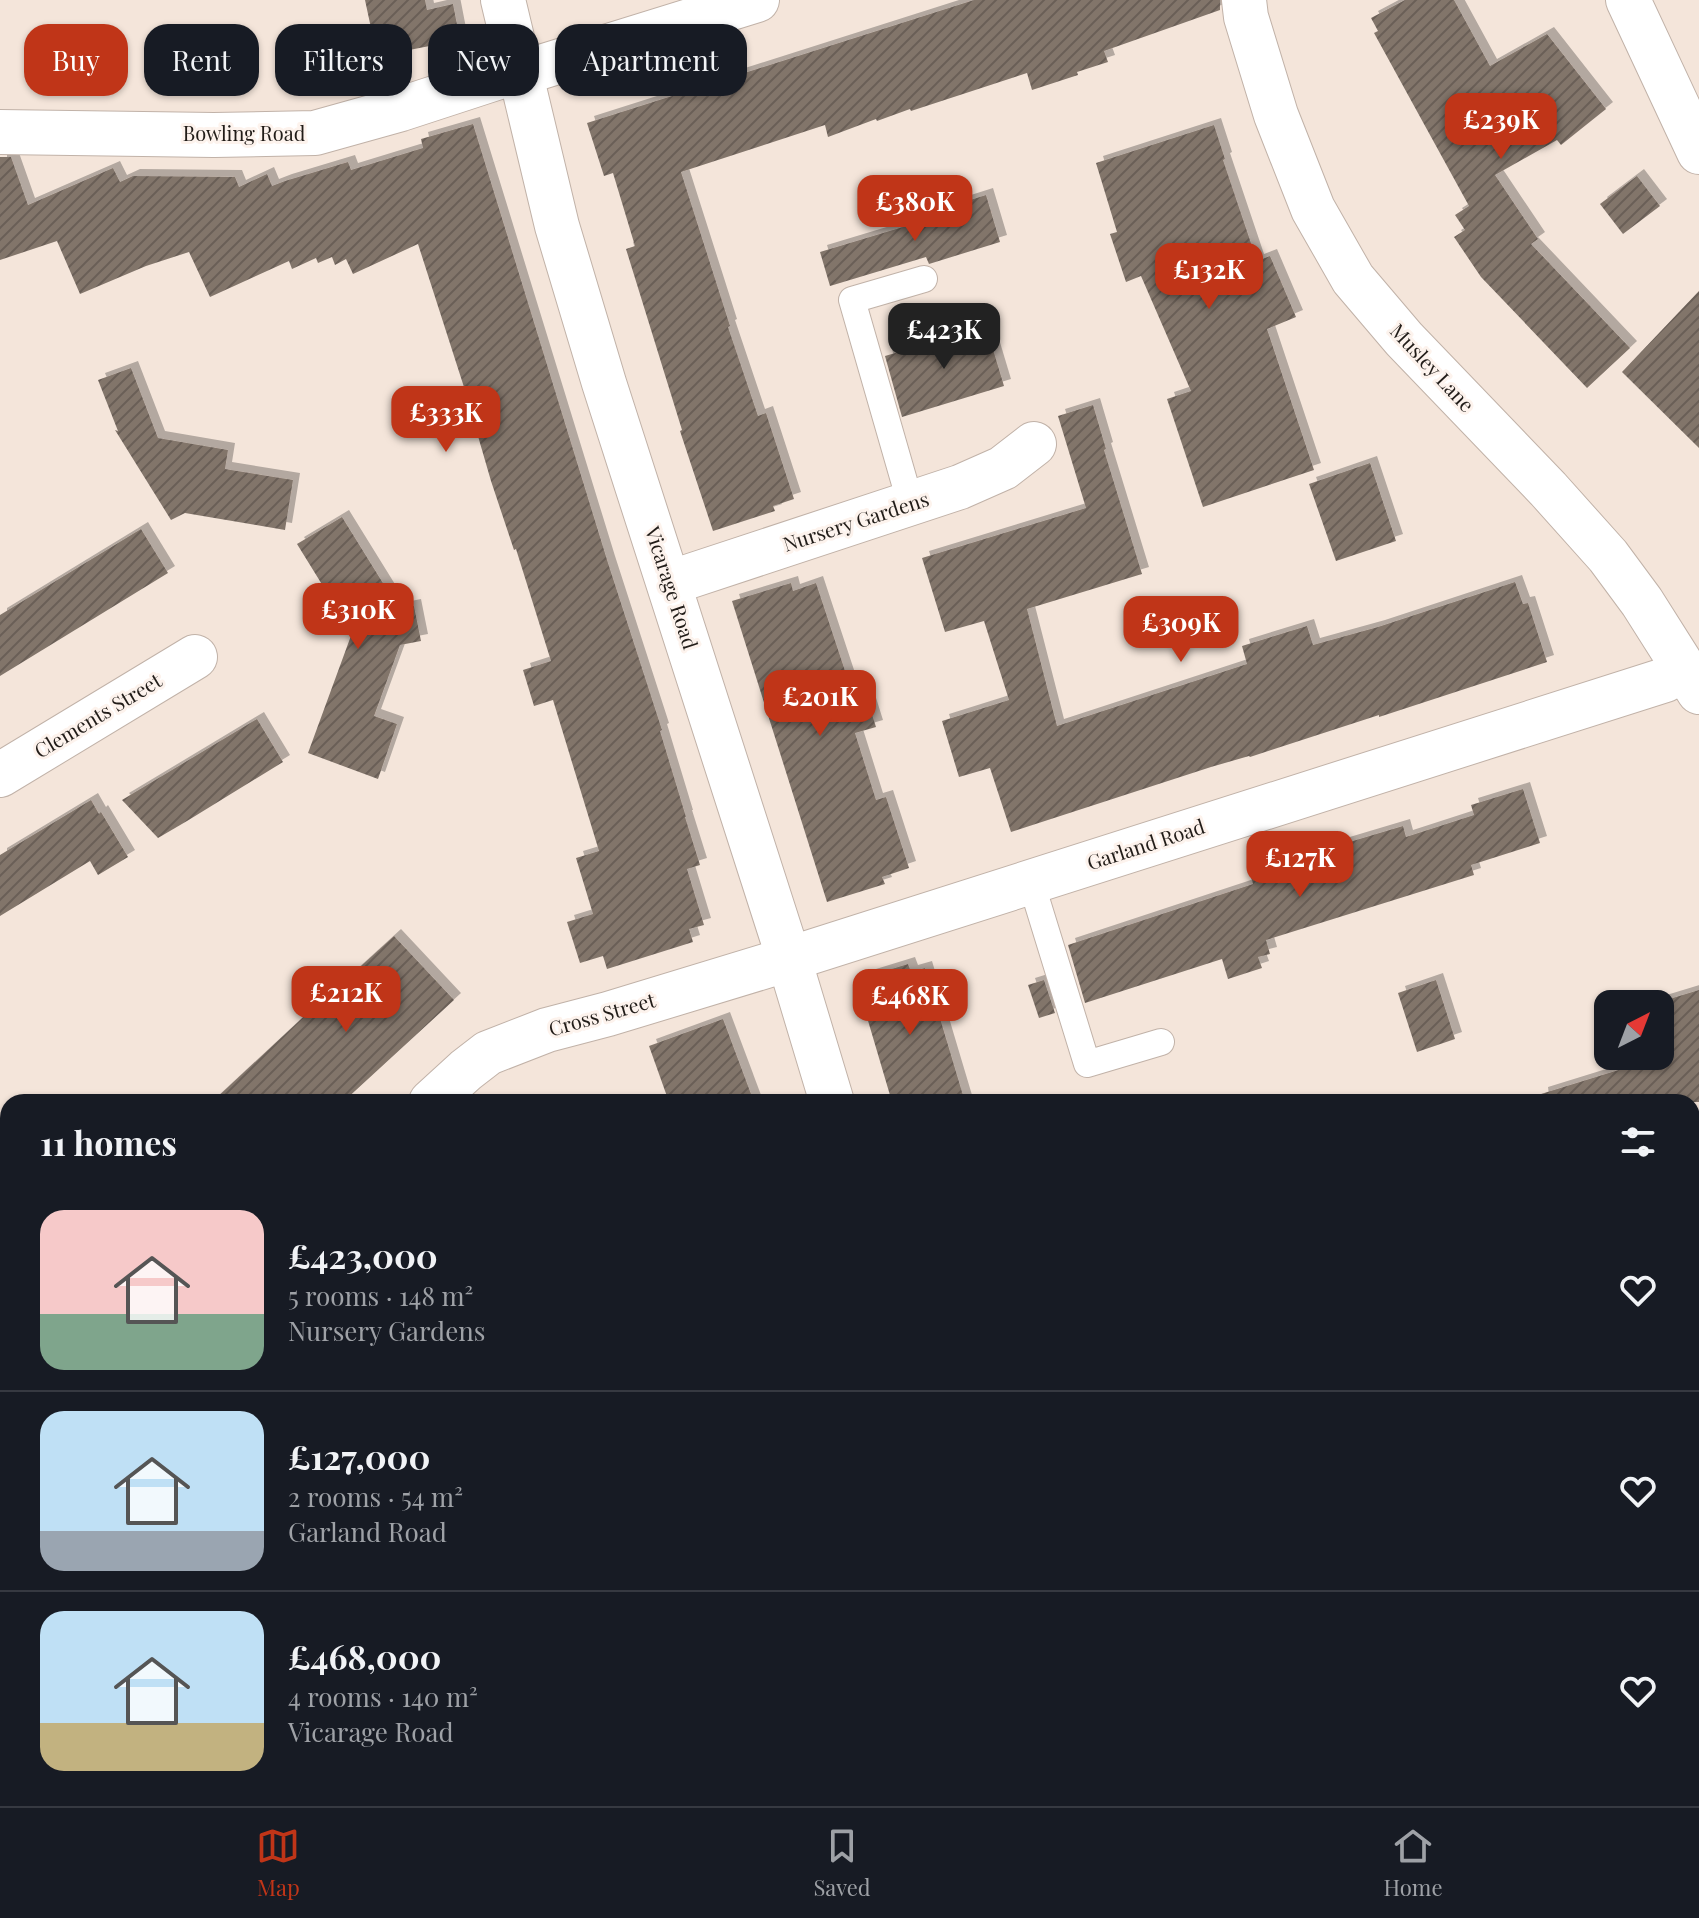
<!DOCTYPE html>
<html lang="en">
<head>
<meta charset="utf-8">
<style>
	:root { --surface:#171b24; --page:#242831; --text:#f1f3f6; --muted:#9ea1a6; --line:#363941; --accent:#c03518 }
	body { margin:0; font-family:"Playfair Display",serif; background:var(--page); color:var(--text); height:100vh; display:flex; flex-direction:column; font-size:30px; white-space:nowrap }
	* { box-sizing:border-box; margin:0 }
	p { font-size:26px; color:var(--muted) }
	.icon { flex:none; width:44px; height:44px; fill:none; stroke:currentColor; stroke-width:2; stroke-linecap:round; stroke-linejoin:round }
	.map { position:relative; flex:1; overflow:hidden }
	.side { position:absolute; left:0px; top:1094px; width:1700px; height:712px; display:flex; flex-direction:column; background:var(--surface); border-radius:24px 24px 0 0; box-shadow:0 2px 6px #0004 }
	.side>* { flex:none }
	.hud { position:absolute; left:24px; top:24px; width:800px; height:72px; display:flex; gap:16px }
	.needle { width:52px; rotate:42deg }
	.tools { position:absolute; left:1594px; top:990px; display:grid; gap:16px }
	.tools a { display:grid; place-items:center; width:80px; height:80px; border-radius:16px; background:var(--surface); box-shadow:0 2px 6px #0004; font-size:40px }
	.price { position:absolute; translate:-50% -68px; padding:0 18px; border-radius:16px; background:var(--accent); color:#fff; font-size:26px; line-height:52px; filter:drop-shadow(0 2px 4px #0008) }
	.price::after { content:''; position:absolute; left:50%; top:48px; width:24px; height:18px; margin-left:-12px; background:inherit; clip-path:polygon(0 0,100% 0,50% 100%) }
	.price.on { background:#222; color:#fff }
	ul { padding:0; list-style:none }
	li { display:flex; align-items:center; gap:24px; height:200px; padding:0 40px }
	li+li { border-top:2px solid var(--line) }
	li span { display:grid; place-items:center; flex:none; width:224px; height:160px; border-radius:24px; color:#555 }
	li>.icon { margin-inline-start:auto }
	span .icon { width:96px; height:96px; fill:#fffc; stroke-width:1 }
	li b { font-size:34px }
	h2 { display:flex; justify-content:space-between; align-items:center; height:96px; padding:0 40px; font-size:34px }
	.pill { padding:0 28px; border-radius:24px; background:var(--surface); box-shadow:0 2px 6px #0004; font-size:28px; line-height:72px }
	.pill.on { background:var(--accent); color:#fff }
	.tabs { display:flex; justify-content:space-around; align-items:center; height:112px; border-top:2px solid var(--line); background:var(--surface); font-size:22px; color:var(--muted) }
	.tabs a { display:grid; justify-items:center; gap:4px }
	.tabs .on { color:var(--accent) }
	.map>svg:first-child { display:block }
	.building { fill:url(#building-hatch); filter:url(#shadow) }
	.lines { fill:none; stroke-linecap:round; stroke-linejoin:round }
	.service-casing { stroke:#c1b2a8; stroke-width:28 }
	.minor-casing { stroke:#c1b2a8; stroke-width:46 }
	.service { stroke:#fff; stroke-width:26 }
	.minor { stroke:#fff; stroke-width:44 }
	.labels { text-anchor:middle; stroke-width:6; stroke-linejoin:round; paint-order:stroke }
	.street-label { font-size:20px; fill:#211c18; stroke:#fdf3ed }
</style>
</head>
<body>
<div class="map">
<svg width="1699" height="1806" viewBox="0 0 1699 1806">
	<defs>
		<pattern id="building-hatch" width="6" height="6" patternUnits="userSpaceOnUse" patternTransform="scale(2)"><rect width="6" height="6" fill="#82756b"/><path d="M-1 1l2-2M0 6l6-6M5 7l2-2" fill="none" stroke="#6a5f57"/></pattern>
		<filter id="shadow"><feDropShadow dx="7" dy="-7" stdDeviation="0" flood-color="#0004"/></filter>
	</defs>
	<rect width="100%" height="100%" fill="#f4e5da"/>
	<g class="building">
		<polygon points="365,0 425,0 427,10 453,4 460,40 394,53 391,39 374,42"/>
		<polygon points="974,0 1220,0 1220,10 1104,51 1108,62 1077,72 1078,75 1032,90 1027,73 911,111 910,109 877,121 876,119 828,137 825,125 681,172 717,285 730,326 728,327 758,416 766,413 794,499 773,506 775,511 713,531 680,431 682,430 626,249 635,246 613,173 604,176 587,123"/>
		<polygon points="1405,0 1454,0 1490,66 1547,34 1606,109 1561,145 1557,140 1495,175 1538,239 1531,244 1630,348 1587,388 1481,277 1454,237 1465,230 1455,215 1469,206 1374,33 1378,31 1371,18"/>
		<polygon points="473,124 608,563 662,730 660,731 686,817 685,817 700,865 687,869 704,925 689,929 693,942 607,969 603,956 580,963 567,922 593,914 576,858 599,851 553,700 534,706 523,670 551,661 516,549 514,550 491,481 471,412 472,412 418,244 353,274 346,259 335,265 332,257 318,263 316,258 292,269 289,261 210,297 189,252 146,266 80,294 57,241 0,260 0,157 11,157 28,205 113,168 120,182 133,176 235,177 239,187 267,174 272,186 285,181 348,162 351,170 423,148 421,139"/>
		<polygon points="1214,125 1225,159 1223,160 1257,261 1270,256 1296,317 1267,329 1314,470 1203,507 1167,399 1191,391 1141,276 1126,282 1110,234 1117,232 1096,163"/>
		<polygon points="1637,176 1660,206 1623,234 1600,204"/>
		<polygon points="986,195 1000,242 929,264 926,257 830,286 820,252 946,214 945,208"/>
		<polygon points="1699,291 1699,448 1622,372"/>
		<polygon points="986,326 1004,386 902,417 885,356"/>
		<polygon points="131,368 158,438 228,450 225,469 293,480 285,530 185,513 171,520 115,430 118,431 98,380"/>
		<polygon points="1093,405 1106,449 1104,450 1142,574 1027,609 1057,726 1247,664 1242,646 1307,626 1313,645 1378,627 1515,582 1523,604 1528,603 1547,662 1379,717 1379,715 1250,757 1249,756 1211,767 1011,832 990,768 959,777 942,721 1009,700 984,621 945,632 922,558 1086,508 1058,416"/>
		<polygon points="1370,463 1396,541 1336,561 1309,484"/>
		<polygon points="342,517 399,609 414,606 421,641 400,645 374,716 397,724 378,779 308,753 352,633 297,544"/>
		<polygon points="141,529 168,573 0,676 0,615"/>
		<polygon points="791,583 793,591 816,583 852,692 864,689 876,727 855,733 876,800 886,797 909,868 882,877 885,884 827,902 732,601"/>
		<polygon points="257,719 283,762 187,821 158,838 122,800"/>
		<polygon points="1523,789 1540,843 1471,865 1474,875 1266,940 1270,954 1258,957 1262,968 1228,979 1222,959 1085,1003 1068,945 1253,884 1250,874 1326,849 1403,826 1406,837 1474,815 1471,805"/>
		<polygon points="91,800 99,814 101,812 128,857 98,875 90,861 0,916 0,855"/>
		<polygon points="394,936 454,1000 343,1102 212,1102 326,996 327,997"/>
		<polygon points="908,964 911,972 925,968 965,1102 892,1102 856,980"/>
		<polygon points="1044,980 1055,1013 1039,1018 1028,985"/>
		<polygon points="1436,980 1455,1039 1417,1052 1398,993"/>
		<polygon points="1699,990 1699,1102 1542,1102 1541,1094 1638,1064 1635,1056 1660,1056 1660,1004 1653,1004"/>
		<polygon points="723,1019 754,1102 669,1102 649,1046"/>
	</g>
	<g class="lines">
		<defs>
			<g id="service">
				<polyline points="911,505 852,300 924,279"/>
				<polyline points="1031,882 1087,1064 1161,1042"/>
			</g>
			<g id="minor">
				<polyline points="503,0 557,226 604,383 789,959 832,1102"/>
				<polyline points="1244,0 1246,17 1276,115 1313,209 1353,279 1404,339 1548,489 1608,556 1642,602 1699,692"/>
				<polyline points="1628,0 1699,152"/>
				<polyline points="0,132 214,135 315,133 401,109 499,77 541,67 757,0"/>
				<polyline points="669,583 960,487 1003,468 1034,444"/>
				<polyline points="0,775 195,657"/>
				<polyline points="431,1102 466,1070 488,1053 547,1030 608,1014 789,959 1665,680 1685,669"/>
				<polyline points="1692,1185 1699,1182"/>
				<polyline points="0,1493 8,1485"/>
				<polyline points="1692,1624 1699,1651"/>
				<polyline points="810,1806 813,1798"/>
			</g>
		</defs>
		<use href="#service" class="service-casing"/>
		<use href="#minor" class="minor-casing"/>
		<use href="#service" class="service"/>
		<use href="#minor" class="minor"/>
	</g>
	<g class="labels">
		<g class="street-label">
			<text x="244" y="141">Bowling Road</text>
			<text transform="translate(1432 368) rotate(47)" y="7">Musley Lane</text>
			<text transform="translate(856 522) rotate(-18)" y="7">Nursery Gardens</text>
			<text transform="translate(671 588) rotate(72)" y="7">Vicarage Road</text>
			<text transform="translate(98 716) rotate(-31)" y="7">Clements Street</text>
			<text transform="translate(1146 845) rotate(-18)" y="7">Garland Road</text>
			<text transform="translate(602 1015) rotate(-16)" y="7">Cross Street</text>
		</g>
	</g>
</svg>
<div class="tools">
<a><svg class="needle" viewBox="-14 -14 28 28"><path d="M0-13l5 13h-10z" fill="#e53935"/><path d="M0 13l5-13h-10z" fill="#9ea1a6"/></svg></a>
</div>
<b class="price" style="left:1501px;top:161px">£239K</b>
<b class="price" style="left:915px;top:243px">£380K</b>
<b class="price" style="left:1209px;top:311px">£132K</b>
<b class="price on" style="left:944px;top:371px">£423K</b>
<b class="price" style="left:446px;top:454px">£333K</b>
<b class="price" style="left:358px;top:651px">£310K</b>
<b class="price" style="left:1181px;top:664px">£309K</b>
<b class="price" style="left:820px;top:738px">£201K</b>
<b class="price" style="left:1300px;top:899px">£127K</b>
<b class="price" style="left:346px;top:1034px">£212K</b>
<b class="price" style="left:910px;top:1037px">£468K</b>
<div class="hud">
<a class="pill on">Buy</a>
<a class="pill">Rent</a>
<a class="pill">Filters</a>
<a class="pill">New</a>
<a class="pill">Apartment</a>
</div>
<section class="side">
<h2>11 homes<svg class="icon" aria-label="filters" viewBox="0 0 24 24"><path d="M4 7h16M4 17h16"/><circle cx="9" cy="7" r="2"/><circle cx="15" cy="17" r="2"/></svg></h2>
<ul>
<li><span style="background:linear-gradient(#f6c9c9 65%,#7fa58c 0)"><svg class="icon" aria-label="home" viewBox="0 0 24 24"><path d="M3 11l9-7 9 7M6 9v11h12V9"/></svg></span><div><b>£423,000</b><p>5 rooms · 148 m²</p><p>Nursery Gardens</p></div><svg class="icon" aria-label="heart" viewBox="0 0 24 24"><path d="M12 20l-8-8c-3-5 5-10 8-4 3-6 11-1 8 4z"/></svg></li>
<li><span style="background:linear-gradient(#bfe0f5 75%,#9aa5b1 0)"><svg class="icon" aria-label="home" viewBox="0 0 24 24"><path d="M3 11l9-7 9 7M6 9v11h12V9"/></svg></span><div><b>£127,000</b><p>2 rooms · 54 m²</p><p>Garland Road</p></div><svg class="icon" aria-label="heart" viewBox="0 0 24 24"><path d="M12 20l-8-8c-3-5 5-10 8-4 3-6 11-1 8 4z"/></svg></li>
<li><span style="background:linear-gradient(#bfe0f5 70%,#c2b280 0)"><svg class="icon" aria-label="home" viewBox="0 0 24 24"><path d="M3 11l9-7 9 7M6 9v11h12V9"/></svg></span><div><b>£468,000</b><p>4 rooms · 140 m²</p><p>Vicarage Road</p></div><svg class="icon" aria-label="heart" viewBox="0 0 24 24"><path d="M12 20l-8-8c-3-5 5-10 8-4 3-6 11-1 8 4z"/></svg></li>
</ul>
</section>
</div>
<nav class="tabs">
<a class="on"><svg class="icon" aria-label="map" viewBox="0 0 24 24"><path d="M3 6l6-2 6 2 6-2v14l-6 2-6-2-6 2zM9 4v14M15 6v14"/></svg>Map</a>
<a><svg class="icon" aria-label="saved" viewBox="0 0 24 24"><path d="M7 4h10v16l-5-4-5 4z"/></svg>Saved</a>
<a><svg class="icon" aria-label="home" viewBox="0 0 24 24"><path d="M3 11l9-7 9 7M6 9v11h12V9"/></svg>Home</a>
</nav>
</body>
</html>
